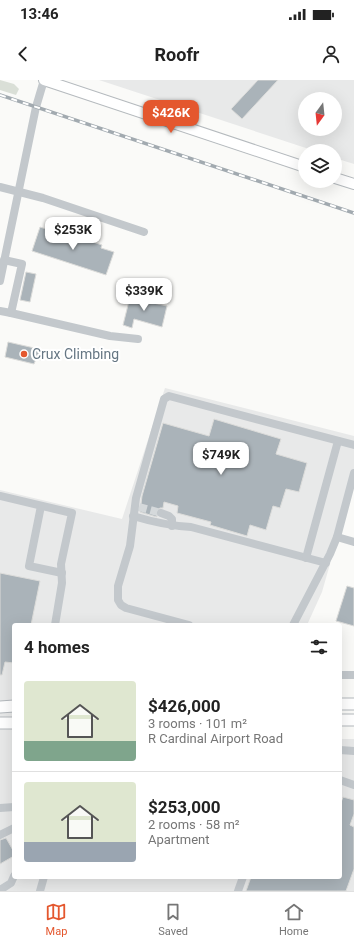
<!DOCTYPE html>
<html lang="en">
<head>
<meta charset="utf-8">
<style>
	:root { --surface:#fff; --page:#f6f6f6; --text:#222; --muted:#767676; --line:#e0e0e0; --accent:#e4572e }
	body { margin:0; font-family:Roboto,sans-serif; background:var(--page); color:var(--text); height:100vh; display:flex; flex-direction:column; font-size:15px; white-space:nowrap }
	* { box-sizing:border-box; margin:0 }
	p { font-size:13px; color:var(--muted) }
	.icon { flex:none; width:22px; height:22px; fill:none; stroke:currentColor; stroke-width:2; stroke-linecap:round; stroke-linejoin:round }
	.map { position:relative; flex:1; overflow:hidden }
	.sheet { position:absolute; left:12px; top:543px; width:330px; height:256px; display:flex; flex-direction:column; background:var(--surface); border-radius:4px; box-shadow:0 4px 16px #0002 }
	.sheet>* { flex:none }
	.needle { width:26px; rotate:195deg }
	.buttons { position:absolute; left:298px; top:12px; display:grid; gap:8px }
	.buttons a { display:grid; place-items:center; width:44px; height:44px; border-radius:50%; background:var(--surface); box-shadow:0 4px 16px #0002; font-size:20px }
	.price { position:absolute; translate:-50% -34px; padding:0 9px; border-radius:8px; background:#fff; color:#222; font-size:13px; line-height:26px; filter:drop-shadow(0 1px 2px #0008) }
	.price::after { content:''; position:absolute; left:50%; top:24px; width:12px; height:9px; margin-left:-6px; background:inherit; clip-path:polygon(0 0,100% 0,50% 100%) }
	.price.on { background:var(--accent); color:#fff }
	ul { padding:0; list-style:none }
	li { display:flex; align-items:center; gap:12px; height:100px; padding:0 12px }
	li+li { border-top:1px solid var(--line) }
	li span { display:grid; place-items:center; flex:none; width:112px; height:80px; border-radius:4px; color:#555 }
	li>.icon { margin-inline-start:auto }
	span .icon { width:48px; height:48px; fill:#fffc; stroke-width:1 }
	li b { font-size:17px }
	h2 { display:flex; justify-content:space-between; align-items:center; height:48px; padding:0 12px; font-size:17px }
	.status { display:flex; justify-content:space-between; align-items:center; height:28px; padding:0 20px; background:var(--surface); direction:ltr }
	.status svg { height:11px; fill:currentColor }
	header { display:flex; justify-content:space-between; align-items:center; height:52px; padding:0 12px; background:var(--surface); font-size:18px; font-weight:700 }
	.dock { display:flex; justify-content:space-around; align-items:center; height:56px; border-top:1px solid var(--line); background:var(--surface); font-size:11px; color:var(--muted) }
	.dock a { display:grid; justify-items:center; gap:2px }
	.dock .on { color:var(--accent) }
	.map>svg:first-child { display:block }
	.built { fill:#e8e9e9; fill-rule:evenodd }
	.green { fill:#dadfd7 }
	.building { fill:#aab3b9; stroke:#dcdcda }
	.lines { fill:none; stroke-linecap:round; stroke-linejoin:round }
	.minor-tunnel { stroke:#d5d9db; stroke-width:8; stroke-dasharray:8 4; stroke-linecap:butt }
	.major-casing { stroke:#b5babe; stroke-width:12 }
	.highway-casing { stroke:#b4b9bd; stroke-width:13 }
	.minor { stroke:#c3c8cc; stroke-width:8 }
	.major { stroke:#fff; stroke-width:10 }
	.highway { stroke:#fff; stroke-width:11 }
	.rail-casing { stroke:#a2aab0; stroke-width:3.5 }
	.rail { stroke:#fff; stroke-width:2; stroke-dasharray:6; stroke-linecap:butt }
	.poi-dot { fill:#e4572e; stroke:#fff; stroke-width:1.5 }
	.labels { text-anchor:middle; stroke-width:4; stroke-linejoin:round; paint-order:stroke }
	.poi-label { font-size:14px; fill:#657683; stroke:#fff; text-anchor:start }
</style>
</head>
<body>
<div class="status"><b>13:46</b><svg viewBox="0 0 49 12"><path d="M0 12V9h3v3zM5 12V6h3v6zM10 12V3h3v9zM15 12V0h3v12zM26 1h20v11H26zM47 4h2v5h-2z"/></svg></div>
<header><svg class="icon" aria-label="back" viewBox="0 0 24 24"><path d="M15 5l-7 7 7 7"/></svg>Roofr<svg class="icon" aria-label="person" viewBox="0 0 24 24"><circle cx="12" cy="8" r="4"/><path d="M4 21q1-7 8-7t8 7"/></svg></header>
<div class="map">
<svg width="354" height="811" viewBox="0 0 354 811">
	<rect width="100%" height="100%" fill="#fafaf8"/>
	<g class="built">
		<path d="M 99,0 L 354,0 L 354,84 L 335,78 L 335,71 L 315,71 ZM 305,19 L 335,19 L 335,49 L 305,49 Z"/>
		<polygon points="165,308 354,356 354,400 322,512 307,545 14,545 14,797 340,797 340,659 354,659 354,811 0,811 0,410 122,439"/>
	</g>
	<polygon class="green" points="0,0 14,4 19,9 16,15 0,10"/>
	<g class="building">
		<polygon points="258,0 278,0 242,39 231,29"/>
		<polygon points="40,147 64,155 65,153 102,165 101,168 114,172 106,195 32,171"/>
		<polygon points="26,192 36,194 30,222 20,220"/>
		<polygon points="131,213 140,215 139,217 154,220 153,223 167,226 162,247 134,239 132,248 123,245"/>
		<polygon points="8,262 43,270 41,280 36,279 34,284 5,277"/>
		<polygon points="214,339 281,359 276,374 307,383 299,412 286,409 280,428 273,426 266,450 250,445 247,456 210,445 211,442 177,433 178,426 164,422 163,428 160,428 156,431 157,437 140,432 142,416 163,343 209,356"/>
		<polygon points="0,493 40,501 31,545 14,545 14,583 5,582 2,595 0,595"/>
		<polygon points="347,506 354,508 354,546 336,541"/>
		<polygon points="343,717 354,720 354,734 350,745 354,747 354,789 346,811 246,811 251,797 340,797 340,725"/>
		<polygon points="6,758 14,772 14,776 0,784 0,760"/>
	</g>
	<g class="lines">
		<polyline class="minor-tunnel" points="139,427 161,433"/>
		<defs>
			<g id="major">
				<polyline points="44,0 305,87"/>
				<polyline points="335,98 354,104"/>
			</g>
			<g id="highway">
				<polyline points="340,624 354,624"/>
				<polyline points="0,627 14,626"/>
				<polyline points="340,640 354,640"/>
				<polyline points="0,643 14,643"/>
			</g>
		</defs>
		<use href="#major" class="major-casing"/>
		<use href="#highway" class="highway-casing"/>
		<g class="minor">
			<polyline points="0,107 43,118 144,152"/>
			<polyline points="0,201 36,27 44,0"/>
			<polyline points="0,231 11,233 22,184 4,180"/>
			<polyline points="11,233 110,256 138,259"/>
			<polyline points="0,416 72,433 61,484 62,503 55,545"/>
			<polyline points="41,426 29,486 62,493"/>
			<polyline points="161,433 169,436 172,439 172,446"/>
			<path d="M 133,436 C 153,442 171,446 191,447 L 326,483"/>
			<polyline points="337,457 354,462"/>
			<polyline points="306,478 338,361"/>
			<polyline points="189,545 126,528 121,525 118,520 118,506 130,466 136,418 164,319 169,316 354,365"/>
			<polyline points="293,545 330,474 337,457 354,393"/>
			<polyline points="340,595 354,595"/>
			<polyline points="340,670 354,671"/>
			<polyline points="340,700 354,705"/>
			<polyline points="0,728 14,727"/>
			<polyline points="0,755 14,748"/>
			<polyline points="0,810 11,803 14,796"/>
			<polyline points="40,811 44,797"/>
			<polyline points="238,811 243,797"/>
		</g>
		<use href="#major" class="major"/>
		<use href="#highway" class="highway"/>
		<defs>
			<polyline id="rail" points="0,15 354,133"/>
		</defs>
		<use href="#rail" class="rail-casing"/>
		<use href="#rail" class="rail"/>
	</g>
	<circle class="poi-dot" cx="24" cy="274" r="4"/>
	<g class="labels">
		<g class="poi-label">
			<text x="32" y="279">Crux Climbing</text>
		</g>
	</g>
</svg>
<div class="buttons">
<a><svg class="needle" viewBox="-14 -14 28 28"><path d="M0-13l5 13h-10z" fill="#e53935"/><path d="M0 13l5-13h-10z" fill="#767676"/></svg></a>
<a><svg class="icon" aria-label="layers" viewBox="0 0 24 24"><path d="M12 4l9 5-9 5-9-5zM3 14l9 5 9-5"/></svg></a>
</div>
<b class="price on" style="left:171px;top:54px">$426K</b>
<b class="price" style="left:73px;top:171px">$253K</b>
<b class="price" style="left:144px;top:232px">$339K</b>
<b class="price" style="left:221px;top:396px">$749K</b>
<section class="sheet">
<h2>4 homes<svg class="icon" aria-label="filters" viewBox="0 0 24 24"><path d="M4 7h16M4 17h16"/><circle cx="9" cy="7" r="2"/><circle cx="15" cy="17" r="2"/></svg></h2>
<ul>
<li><span style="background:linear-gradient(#dfe7d0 75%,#7fa58c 0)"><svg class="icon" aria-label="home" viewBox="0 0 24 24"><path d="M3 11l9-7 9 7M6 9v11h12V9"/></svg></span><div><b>$426,000</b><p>3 rooms · 101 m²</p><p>R Cardinal Airport Road</p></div></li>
<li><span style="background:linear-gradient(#dfe7d0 75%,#9aa5b1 0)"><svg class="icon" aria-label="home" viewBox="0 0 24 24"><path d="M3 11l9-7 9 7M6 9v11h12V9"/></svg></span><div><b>$253,000</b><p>2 rooms · 58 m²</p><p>Apartment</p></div></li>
</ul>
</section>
</div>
<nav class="dock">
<a class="on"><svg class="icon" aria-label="map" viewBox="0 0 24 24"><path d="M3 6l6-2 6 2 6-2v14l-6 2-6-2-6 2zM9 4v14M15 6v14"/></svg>Map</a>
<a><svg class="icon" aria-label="saved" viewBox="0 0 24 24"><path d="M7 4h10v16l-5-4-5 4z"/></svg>Saved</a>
<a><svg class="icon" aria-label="home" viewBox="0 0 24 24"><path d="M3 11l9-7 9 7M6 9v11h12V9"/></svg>Home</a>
</nav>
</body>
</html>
